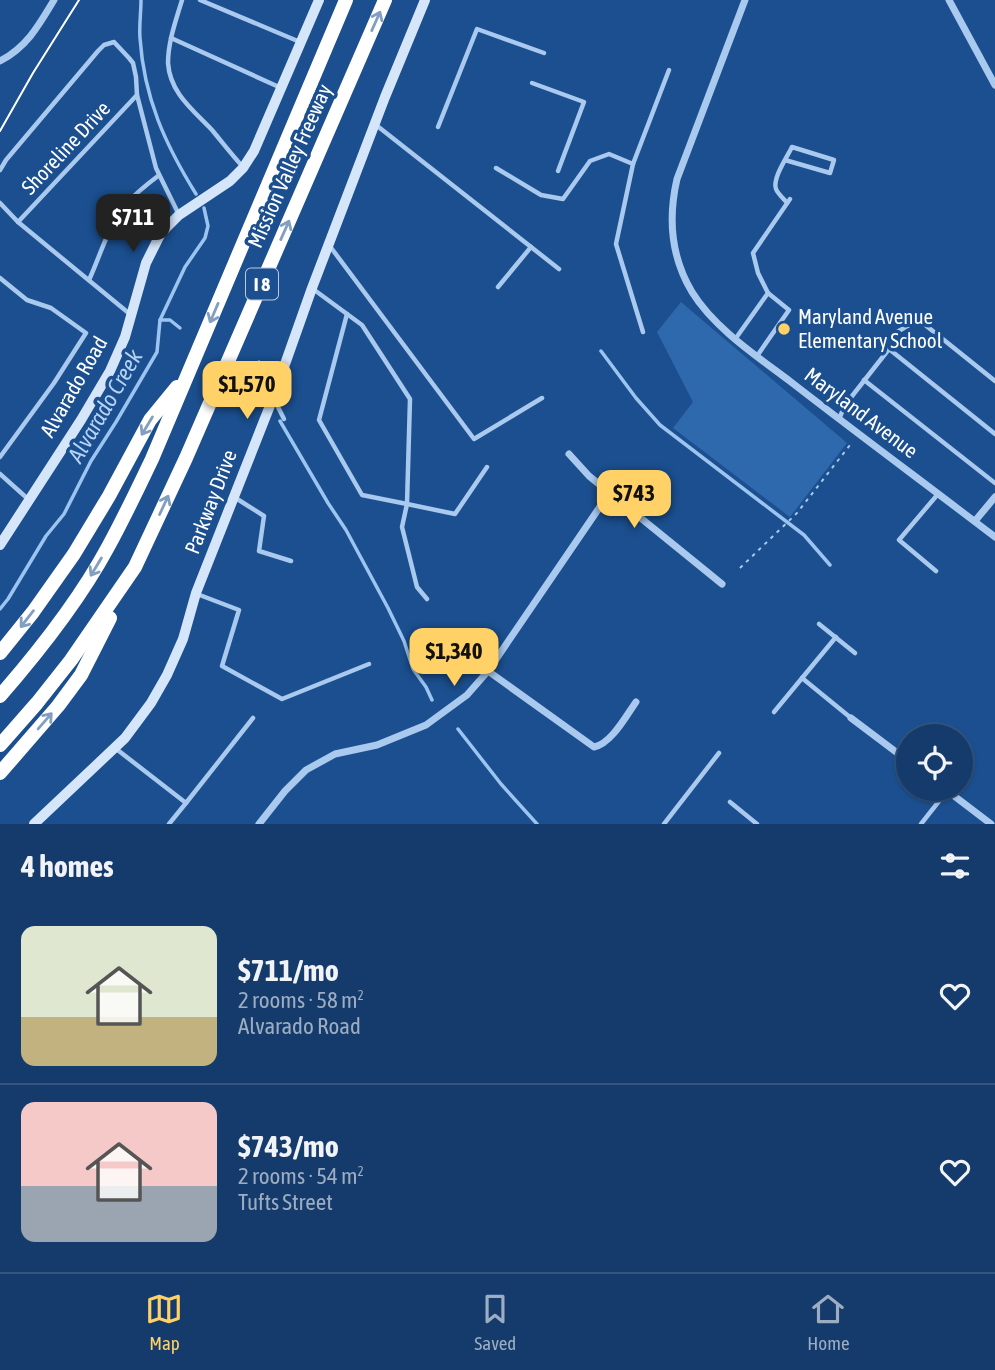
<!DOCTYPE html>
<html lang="en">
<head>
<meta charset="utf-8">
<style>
	:root { --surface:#143b6b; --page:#1d4271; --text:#f1f3f6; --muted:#9dadc1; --line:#33557e; --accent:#ffd166 }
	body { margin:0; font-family:"Asap Condensed",sans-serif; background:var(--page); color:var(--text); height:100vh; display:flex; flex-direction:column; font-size:26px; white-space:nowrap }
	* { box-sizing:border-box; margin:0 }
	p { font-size:23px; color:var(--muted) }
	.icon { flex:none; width:38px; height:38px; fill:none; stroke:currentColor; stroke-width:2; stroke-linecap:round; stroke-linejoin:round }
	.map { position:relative; height:824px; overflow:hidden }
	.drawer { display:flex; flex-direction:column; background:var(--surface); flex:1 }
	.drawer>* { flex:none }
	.controls { position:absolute; left:896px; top:724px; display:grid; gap:14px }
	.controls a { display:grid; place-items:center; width:77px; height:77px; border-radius:50%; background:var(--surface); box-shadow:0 2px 5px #0004,0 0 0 2px var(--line); font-size:35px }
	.price { position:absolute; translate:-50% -60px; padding:0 16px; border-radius:14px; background:var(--accent); color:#111; font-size:23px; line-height:46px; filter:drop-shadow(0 2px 4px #0008) }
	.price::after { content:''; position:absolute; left:50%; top:42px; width:21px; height:16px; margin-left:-10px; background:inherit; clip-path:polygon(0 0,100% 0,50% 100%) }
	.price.on { background:#222; color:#fff }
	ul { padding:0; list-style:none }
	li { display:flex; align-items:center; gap:21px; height:175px; padding:0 21px }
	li+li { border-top:2px solid var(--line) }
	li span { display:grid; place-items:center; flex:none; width:196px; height:140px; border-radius:14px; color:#555 }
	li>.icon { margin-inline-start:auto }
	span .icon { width:84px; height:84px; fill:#fffc; stroke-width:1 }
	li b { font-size:30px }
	h2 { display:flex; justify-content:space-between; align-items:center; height:84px; padding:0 21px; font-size:30px }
	.tab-bar { display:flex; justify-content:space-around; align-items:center; height:98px; border-top:2px solid var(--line); background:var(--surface); font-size:19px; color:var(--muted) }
	.tab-bar a { display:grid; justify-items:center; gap:4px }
	.tab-bar .on { color:var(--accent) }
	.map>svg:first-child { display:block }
	.green { fill:#2e69ad }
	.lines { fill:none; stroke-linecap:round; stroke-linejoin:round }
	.stream { stroke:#9cc4f0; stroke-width:3.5 }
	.path { stroke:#a9c9ee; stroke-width:2; stroke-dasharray:3.5 5; stroke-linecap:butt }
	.lane { stroke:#a9c9ee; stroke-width:4.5 }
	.street { stroke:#a9c9ee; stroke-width:7 }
	.secondary { stroke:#d6e6fa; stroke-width:10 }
	.highway { stroke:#fff; stroke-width:14 }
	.tram { stroke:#fff; stroke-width:2 }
	.oneway { stroke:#829ec1 }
	.poi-dot { fill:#ffd166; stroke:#1b4f8f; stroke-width:2.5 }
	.labels { text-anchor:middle; stroke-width:7; stroke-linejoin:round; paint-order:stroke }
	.shield { fill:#1b4f8f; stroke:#bbcadd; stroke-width:2 }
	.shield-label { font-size:19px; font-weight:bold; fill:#fff }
	.street-label { font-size:21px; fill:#fff; stroke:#1b4f8f }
	.poi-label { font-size:21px; fill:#fff; stroke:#1b4f8f; text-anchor:start }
	.water-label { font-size:23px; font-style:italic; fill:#b5d3f5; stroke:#1b4f8f }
</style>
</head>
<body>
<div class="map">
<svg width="995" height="824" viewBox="0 0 995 824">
	<rect width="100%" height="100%" fill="#1b4f8f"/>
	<polygon class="green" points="681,302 847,443 790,517 673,428 693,402 657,332"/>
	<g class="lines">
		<g class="stream">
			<path d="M 141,0 C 141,13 139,25 140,38 C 144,98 165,144 196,194"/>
			<polyline points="160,320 170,320 180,328"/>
			<polyline points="601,351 636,398 660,425 804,535 830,565"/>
			<polyline points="259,362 265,370"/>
			<polyline points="280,421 328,503 346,530 388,608 404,641 413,669 426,687 432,700"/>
			<polyline points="0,609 8,599 46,536 64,514 91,461 116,422 157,352 160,320 185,267 205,238 208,226 204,208"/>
			<polyline points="458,729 501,784 537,824"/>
		</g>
		<polyline class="path" points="740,568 797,513 850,445"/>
		<g class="lane">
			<path d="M 182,0 C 176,20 168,42 168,63 C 170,93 193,110 212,130 C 222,142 232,155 243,167"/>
			<polyline points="200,0 300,42"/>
			<polyline points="171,38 279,87"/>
			<polyline points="532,83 584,102 558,171"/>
			<polyline points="376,125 559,269"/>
			<polyline points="438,127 477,29 544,53"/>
			<path d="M 785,160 L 830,173 L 834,160 L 792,147 C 787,157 772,179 776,189 C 778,194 784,199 787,203"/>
			<polyline points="633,164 616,244 643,332"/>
			<polyline points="496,168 541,195 563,199 590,161 609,154 633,164 669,70"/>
			<polyline points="0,170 6,160 98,51 104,45 114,42 129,58 133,63 136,77 137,95 156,168 179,215"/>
			<polyline points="0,203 18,222 131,315"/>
			<polyline points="18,222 137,95"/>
			<polyline points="329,245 474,439 542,398"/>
			<polyline points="0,278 27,300 51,308 86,333 54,383 0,457"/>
			<path d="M 89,280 C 100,256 108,227 125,205 C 135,194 146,185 158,176"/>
			<polyline points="498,287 531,247"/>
			<polyline points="313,289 362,325 410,399 407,504 455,514 487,467"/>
			<polyline points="768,293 758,273 753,253 790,199"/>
			<polyline points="347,314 319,420 362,495 407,504 402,527 417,587 427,599"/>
			<polyline points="736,338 768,293 789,310 757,356"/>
			<polyline points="889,349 995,434"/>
			<polyline points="864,380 995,483"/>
			<polyline points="275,401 284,419"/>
			<polyline points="839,419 845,405 889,349 897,332 911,324 924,324 995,381"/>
			<polyline points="0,474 28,499"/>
			<polyline points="234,497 264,516 259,551 291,561"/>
			<polyline points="936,571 899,540 938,494"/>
			<polyline points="197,594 239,610 222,666 282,699 369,664"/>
			<polyline points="819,624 855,653"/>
			<polyline points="802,678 851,718"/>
			<polyline points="774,712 836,637"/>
			<polyline points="115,748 186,803 253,718"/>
			<polyline points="730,802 757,824"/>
			<polyline points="169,824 186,803"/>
			<polyline points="664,824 719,753"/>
			<polyline points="921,824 947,791"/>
		</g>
		<g class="street">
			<path d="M 745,0 L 677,179 C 668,218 671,257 692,292 C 714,328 758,357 791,382 C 858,434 927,485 995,537"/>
			<polyline points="949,0 995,85"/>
			<path d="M 0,61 C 27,47 39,25 54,0"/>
			<polyline points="569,454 589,476 722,584"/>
			<polyline points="975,521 995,497"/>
			<path d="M 488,671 L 594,747 C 611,744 626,716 636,702"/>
			<polyline points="851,718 908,761"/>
			<polyline points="945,789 991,824"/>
			<polyline points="259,824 285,791 306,770 335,754 377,745 426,725 467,695 488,671 610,492"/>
		</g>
		<g class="secondary">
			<polyline points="0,545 81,420 110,371 125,337 146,263 161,233 179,215 230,181 243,168 254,151 319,0"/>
			<polyline points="34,824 125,738 151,703 167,675 183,639 196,593 273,398 312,288 385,97 425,0"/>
		</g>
		<g class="highway">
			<polyline points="0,653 33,612 74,554 109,496 150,420 177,387"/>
			<path d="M 0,696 C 40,650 79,601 108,547 C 124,518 138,488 152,459 L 346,0"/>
			<polyline points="0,745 37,703 71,660 135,567 186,458 385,0"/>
			<polyline points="0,773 58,706 81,675 110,618"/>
		</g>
		<polyline class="tram" points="0,131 33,73 79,0"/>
	</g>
	<defs><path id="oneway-shaft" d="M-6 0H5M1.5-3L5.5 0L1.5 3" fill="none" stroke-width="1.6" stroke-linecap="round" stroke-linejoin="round" transform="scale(1.75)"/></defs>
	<g class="oneway">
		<use href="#oneway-shaft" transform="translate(376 21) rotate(-66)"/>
		<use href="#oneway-shaft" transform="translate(285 230) rotate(-66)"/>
		<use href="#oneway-shaft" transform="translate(214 313) rotate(113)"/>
		<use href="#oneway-shaft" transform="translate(147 426) rotate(121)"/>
		<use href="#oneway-shaft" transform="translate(164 505) rotate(-65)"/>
		<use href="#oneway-shaft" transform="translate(96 567) rotate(121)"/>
		<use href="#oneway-shaft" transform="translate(27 619) rotate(128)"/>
		<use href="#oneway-shaft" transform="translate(45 721) rotate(-49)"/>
	</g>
	<circle class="poi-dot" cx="784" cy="329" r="7"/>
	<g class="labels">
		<rect class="shield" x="246" y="268.5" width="32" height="31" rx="5"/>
		<g class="shield-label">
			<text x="262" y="291">I 8</text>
		</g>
		<g class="street-label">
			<text transform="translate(66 148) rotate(-47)" y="7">Shoreline Drive</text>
			<text transform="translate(290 166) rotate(-66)" y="7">Mission Valley Freeway</text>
			<text transform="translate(74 387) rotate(-60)" y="7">Alvarado Road</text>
			<text transform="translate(861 413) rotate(37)" y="7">Maryland Avenue</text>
			<text transform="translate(211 502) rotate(-69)" y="7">Parkway Drive</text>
		</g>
		<g class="poi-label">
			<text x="798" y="324">Maryland Avenue<tspan x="798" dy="24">Elementary School</tspan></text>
		</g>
		<g class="water-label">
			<text transform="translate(105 406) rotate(-60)" y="8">Alvarado Creek</text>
		</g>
	</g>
</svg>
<div class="controls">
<a><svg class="icon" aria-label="locate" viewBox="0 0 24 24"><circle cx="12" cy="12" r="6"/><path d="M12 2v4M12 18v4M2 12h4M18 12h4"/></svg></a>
</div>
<b class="price on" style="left:133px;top:254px">$711</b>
<b class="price" style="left:247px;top:421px">$1,570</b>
<b class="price" style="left:634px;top:530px">$743</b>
<b class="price" style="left:454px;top:688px">$1,340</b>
</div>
<section class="drawer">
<h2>4 homes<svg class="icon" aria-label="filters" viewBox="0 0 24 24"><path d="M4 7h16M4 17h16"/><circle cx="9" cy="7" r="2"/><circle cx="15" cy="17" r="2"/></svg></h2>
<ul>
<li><span style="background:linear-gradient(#dfe7d0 65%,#c2b280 0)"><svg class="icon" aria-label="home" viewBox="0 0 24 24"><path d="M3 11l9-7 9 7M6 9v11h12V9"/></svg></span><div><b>$711/mo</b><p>2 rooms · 58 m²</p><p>Alvarado Road</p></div><svg class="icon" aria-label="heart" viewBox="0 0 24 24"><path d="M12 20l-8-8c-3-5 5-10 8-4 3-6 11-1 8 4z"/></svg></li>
<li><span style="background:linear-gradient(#f6c9c9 60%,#9aa5b1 0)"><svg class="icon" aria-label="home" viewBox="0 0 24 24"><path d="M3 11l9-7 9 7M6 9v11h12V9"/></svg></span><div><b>$743/mo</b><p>2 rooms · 54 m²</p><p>Tufts Street</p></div><svg class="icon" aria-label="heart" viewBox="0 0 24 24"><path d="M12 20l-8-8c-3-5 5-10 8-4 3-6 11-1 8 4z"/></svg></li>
</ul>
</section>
<nav class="tab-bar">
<a class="on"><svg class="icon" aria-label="map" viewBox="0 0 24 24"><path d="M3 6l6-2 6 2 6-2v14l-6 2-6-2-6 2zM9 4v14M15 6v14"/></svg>Map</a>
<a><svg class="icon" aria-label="saved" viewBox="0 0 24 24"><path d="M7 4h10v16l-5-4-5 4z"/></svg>Saved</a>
<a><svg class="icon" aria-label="home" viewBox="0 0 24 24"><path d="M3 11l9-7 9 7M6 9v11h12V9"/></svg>Home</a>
</nav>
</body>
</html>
